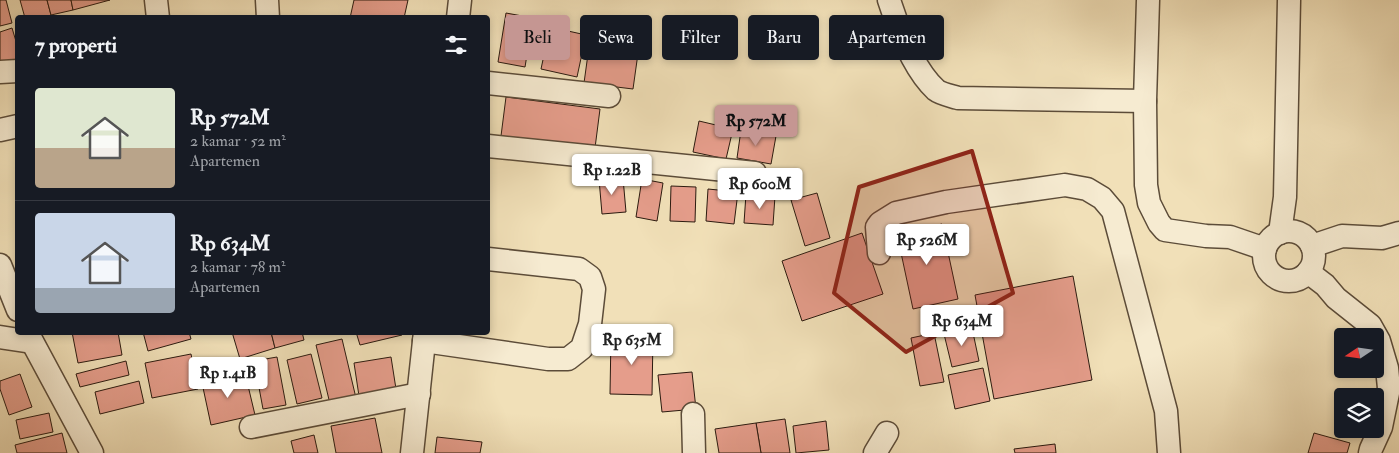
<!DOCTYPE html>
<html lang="id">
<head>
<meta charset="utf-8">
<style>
	:root { --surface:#171b24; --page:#242831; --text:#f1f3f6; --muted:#9ea1a6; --line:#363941; --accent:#c59692 }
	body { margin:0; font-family:"IM FELL Double Pica",serif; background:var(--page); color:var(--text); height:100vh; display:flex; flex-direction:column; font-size:19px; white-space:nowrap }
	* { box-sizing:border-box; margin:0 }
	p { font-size:16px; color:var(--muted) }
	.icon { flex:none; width:28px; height:28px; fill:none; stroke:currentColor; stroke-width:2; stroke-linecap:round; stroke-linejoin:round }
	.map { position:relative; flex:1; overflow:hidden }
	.side { position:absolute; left:15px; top:15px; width:475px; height:320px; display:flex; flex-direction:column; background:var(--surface); border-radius:5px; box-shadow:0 2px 8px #0003 }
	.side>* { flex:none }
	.banner { position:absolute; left:505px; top:15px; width:475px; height:45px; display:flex; gap:10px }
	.needle { width:32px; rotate:257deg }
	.buttons { position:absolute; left:1334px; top:328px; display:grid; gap:10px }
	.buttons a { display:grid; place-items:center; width:50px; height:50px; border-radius:5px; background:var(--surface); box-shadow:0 2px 8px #0003; font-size:25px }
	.price { position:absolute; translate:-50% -42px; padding:0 11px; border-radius:5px; background:#fff; color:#222; font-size:16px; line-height:32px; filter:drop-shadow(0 1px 2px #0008) }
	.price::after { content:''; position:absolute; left:50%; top:30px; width:15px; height:11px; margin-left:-8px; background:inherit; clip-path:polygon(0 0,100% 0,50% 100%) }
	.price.active { background:var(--accent); color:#111 }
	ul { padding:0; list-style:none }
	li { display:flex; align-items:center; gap:15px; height:125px; padding:0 20px }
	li+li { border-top:1px solid var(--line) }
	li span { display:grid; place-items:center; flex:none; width:140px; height:100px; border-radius:5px; color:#555 }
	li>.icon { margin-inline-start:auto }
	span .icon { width:60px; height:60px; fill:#fffc; stroke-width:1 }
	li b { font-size:21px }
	h2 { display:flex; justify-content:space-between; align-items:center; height:60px; padding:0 20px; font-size:21px }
	.tag { padding:0 18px; border-radius:5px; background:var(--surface); box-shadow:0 2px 8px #0003; font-size:18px; line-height:45px }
	.tag.active { background:var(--accent); color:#111 }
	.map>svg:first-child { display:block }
	.building { fill:#e59d8b; stroke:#2b1a0f }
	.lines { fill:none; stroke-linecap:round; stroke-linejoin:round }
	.minor-casing { stroke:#5c4c39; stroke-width:25 }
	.minor { stroke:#f6ebd1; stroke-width:22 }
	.marked { fill:#8f2418; fill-opacity:0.2; stroke:#8f2418; stroke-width:4; stroke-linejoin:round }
</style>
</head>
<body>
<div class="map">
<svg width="1399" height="453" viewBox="0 0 1399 453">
	<rect width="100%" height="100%" fill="#f1e0b8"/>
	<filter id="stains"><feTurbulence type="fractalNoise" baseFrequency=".004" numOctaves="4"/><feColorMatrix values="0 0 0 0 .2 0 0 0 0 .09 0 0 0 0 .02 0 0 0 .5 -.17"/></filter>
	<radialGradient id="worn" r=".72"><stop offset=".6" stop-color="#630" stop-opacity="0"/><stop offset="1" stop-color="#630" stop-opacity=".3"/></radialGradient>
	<g class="building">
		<polygon points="0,0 6,0 12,23 0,26"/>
		<polygon points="20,0 47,0 51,15 43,18 25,18"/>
		<polygon points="47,0 71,0 73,10 51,15"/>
		<polygon points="71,0 110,0 73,10"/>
		<polygon points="354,0 408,0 404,18 350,18"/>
		<polygon points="506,13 533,18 525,67 498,62"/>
		<polygon points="592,25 641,32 633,89 584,83"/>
		<polygon points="550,27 586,35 577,77 541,69"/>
		<polygon points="12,28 18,48 18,59 0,64 0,32"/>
		<polygon points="506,97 600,109 595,148 501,136"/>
		<polygon points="699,121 733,129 726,159 693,152"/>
		<polygon points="741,130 776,136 771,164 737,158"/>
		<polygon points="623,178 626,212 602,214 599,179"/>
		<polygon points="642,179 663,183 657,221 636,217"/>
		<polygon points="671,186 696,187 695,222 670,221"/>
		<polygon points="708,189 738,192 734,224 706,221"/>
		<polygon points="817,193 830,238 805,246 791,200"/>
		<polygon points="746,194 775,196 773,225 744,223"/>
		<polygon points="942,224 958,299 913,309 897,234"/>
		<polygon points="862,233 883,294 802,321 782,261"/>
		<polygon points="1073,276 1092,380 994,399 975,295"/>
		<polygon points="972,328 979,361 952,367 944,334"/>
		<polygon points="72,332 118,332 122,355 78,363"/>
		<polygon points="143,332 189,332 191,339 148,351"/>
		<polygon points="232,332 271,332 275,348 240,359"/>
		<polygon points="271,332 302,332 304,340 275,348"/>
		<polygon points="356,332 401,332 402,335 360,345"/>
		<polygon points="934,333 944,382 920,386 911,338"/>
		<polygon points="611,336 653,337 652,395 610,394"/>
		<polygon points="342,339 356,398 330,404 316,345"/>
		<polygon points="191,354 198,389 152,398 145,363"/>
		<polygon points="311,354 322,398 297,404 287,360"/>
		<polygon points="277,357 286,405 263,409 254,361"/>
		<polygon points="391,357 396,389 359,396 354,363"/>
		<polygon points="126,361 129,375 80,387 76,374"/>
		<polygon points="983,368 990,401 955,409 948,375"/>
		<polygon points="692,372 696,409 662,412 658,375"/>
		<polygon points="245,373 255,415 211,425 202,383"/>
		<polygon points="20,374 32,407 9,415 0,389 0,381"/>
		<polygon points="139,381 144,403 100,414 95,392"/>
		<polygon points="49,413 53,432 20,439 16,420"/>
		<polygon points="375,418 382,453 336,453 331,426"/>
		<polygon points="785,419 790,453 761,453 756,423"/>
		<polygon points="826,421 829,450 796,453 793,426"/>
		<polygon points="756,423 761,453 719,453 715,429"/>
		<polygon points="62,433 67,453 17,453 15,445"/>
		<polygon points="1314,433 1350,443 1347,453 1308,453"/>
		<polygon points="314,435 318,453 294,453 291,441"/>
		<polygon points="437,437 482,442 480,453 435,453"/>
		<polygon points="1055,444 1056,453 1015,453 1014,449"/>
	</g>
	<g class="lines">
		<defs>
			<g id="minor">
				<polyline points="156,0 158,18"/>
				<polyline points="267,0 268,18"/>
				<path d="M 889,0 C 898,28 914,70 936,90 C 941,94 952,96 958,98 L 1145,101"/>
				<polyline points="1148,0 1145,101 1146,185 1149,203 1159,223 1165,230 1206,236 1230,237 1265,249"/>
				<polyline points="458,18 460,0"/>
				<polyline points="0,72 18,71"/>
				<polyline points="488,83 609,96"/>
				<polyline points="0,130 18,126"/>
				<polyline points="488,146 755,173"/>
				<circle cx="1289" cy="256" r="25"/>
				<polyline points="1280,233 1285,197 1289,0"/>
				<polyline points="1312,246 1342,236 1382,238 1399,233"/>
				<polyline points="879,253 877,227 880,223 896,213 946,202 1065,185 1087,189 1102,198 1113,211 1166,411 1169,453"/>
				<polyline points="0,265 18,310"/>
				<polyline points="1308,272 1325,285 1336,298 1370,325 1379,341 1387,368 1389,388 1381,427 1371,449 1370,453"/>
				<polyline points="27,332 92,453"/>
				<polyline points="0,337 32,342"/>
				<polyline points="424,341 548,359 568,359 582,348 590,324 594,289 590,277 579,269 488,259"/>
				<polyline points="693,414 694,453"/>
				<polyline points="251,427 419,394"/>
				<polyline points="412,453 425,332"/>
				<polyline points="875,453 887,433"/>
			</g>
		</defs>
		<use href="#minor" class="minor-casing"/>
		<use href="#minor" class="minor"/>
	</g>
	<path class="marked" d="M 972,151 L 1013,293 L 906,352 L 834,293 L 859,187 Z"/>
	<rect width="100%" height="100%" filter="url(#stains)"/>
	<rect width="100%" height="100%" fill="url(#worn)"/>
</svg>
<div class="buttons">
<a><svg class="needle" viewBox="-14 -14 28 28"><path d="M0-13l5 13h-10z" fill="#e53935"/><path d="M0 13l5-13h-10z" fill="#9ea1a6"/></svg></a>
<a><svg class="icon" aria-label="layers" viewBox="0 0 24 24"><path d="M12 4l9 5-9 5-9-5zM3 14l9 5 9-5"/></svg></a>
</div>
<b class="price active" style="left:756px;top:147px">Rp 572M</b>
<b class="price" style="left:612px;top:196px">Rp 1.22B</b>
<b class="price" style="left:760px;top:210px">Rp 600M</b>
<b class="price" style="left:927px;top:266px">Rp 526M</b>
<b class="price" style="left:962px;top:347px">Rp 634M</b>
<b class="price" style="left:632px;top:366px">Rp 635M</b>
<b class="price" style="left:228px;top:399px">Rp 1.41B</b>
<div class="banner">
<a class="tag active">Beli</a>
<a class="tag">Sewa</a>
<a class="tag">Filter</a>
<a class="tag">Baru</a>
<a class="tag">Apartemen</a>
</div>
<section class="side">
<h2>7 properti<svg class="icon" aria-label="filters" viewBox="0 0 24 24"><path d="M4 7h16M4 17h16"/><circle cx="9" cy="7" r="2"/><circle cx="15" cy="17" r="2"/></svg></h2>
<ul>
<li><span style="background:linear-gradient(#dfe7d0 60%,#b9a48a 0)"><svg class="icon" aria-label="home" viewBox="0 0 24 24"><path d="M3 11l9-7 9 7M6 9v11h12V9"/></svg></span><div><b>Rp 572M</b><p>2 kamar · 52 m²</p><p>Apartemen</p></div></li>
<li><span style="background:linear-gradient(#c9d6e8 75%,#9aa5b1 0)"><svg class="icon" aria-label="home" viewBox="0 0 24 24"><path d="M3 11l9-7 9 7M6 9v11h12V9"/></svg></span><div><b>Rp 634M</b><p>2 kamar · 78 m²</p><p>Apartemen</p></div></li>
</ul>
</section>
</div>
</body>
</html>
